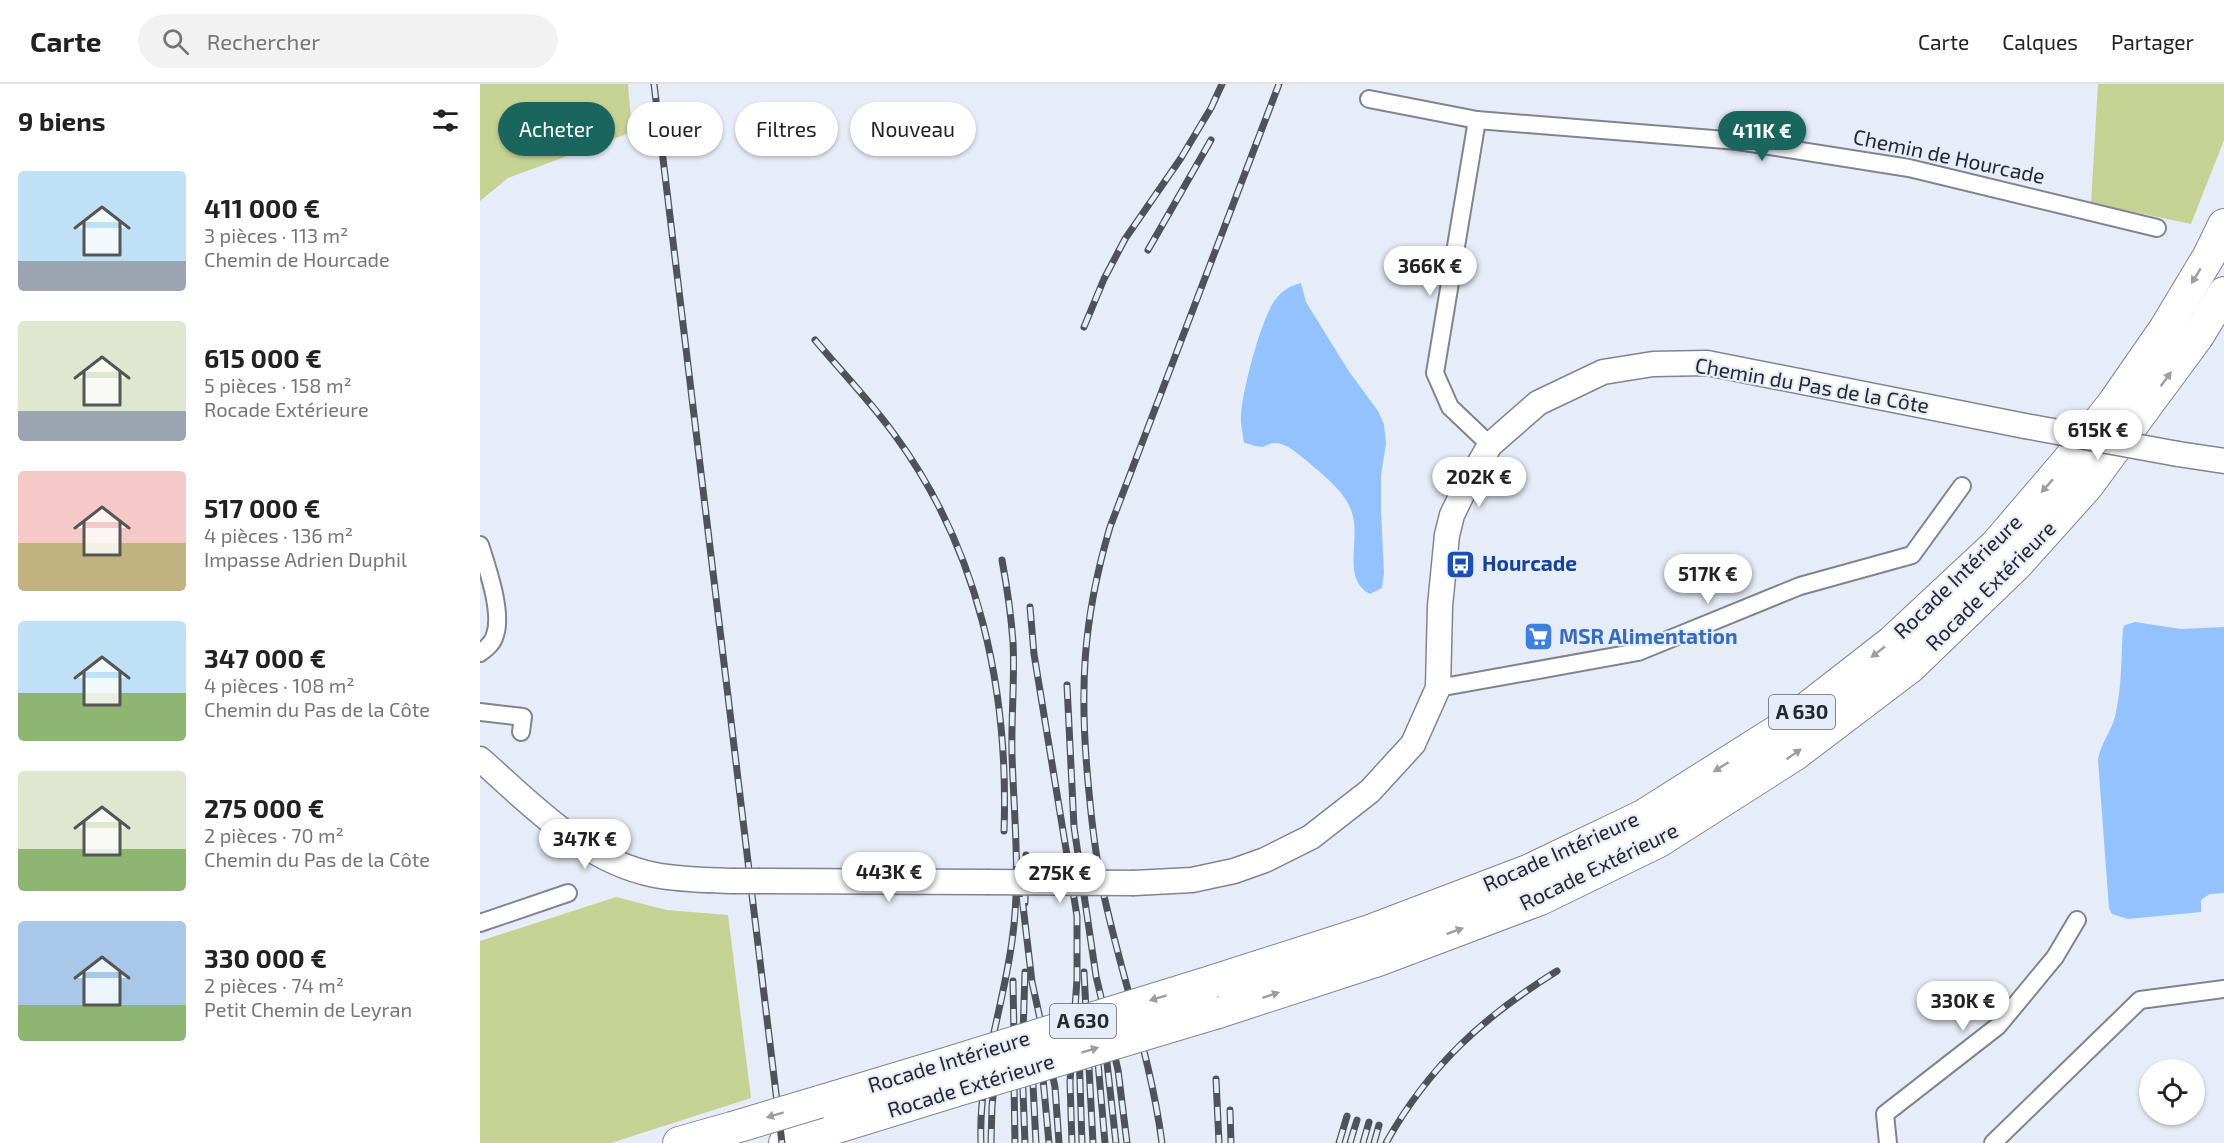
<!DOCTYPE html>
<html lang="fr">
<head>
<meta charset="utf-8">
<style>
	:root { --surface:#fff; --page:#f2f2f2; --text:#222; --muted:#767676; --line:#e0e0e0; --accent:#1a665f }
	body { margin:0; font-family:"Exo 2",sans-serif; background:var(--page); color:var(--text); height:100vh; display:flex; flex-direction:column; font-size:22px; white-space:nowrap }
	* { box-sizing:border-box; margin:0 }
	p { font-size:20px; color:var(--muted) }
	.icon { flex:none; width:33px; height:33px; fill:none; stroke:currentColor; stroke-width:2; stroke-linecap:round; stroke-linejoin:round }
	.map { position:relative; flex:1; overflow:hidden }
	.side { display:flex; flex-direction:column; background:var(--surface); width:480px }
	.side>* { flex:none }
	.top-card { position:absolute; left:18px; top:18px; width:570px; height:54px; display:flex; gap:12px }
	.buttons { position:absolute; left:1659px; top:975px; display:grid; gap:12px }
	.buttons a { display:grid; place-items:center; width:66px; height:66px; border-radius:50%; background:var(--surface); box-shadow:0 2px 4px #0004; font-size:30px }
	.price { position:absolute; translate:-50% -51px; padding:0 14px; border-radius:21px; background:#fff; color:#222; font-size:20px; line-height:39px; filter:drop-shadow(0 2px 3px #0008) }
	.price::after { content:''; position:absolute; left:50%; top:36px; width:18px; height:14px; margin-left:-9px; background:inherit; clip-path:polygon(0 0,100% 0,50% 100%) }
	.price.on { background:var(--accent); color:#fff }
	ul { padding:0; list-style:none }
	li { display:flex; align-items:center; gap:18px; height:150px; padding:0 18px }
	li span { display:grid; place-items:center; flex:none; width:168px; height:120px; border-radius:6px; color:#555 }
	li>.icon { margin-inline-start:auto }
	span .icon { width:72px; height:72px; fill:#fffc; stroke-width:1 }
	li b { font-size:26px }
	h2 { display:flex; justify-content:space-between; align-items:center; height:72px; padding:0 18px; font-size:26px }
	.tag { padding:0 21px; border-radius:27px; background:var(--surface); box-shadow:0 2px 4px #0004; font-size:21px; line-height:54px }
	.tag.on { background:var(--accent); color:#fff }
	header { display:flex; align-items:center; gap:36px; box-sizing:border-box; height:84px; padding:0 30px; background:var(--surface); border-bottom:2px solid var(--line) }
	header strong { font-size:28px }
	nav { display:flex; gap:33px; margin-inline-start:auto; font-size:21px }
	.search { width:420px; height:54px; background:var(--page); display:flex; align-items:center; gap:15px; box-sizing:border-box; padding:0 21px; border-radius:33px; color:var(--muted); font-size:22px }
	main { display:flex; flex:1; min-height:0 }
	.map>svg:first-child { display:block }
	.green { fill:#c6d294 }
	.water { fill:#94c2fe }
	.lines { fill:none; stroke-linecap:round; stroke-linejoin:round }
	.street-casing { stroke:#7f858f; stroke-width:20 }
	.secondary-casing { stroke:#7f858f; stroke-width:27 }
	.highway-casing { stroke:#7f858f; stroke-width:34 }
	.street { stroke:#fff; stroke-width:16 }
	.secondary { stroke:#fff; stroke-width:24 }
	.highway { stroke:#fff; stroke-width:32 }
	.rail-casing { stroke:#4f5359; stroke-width:7 }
	.rail { stroke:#e7edf8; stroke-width:4.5; stroke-dasharray:14; stroke-linecap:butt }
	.secondary-bridge-casing { stroke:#7f858f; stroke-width:27; stroke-linecap:butt }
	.highway-bridge-casing { stroke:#7f858f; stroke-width:34; stroke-linecap:butt }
	.secondary-bridge { stroke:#fff; stroke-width:24 }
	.highway-bridge { stroke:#fff; stroke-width:32 }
	.oneway { fill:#9d9ea0 }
	.labels { text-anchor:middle; stroke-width:4.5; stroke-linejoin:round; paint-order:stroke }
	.shield { fill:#e7edf8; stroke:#5f6369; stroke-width:1.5 }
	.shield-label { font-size:20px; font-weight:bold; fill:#25282c }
	.street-label { font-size:21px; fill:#25282c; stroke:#e7edf8 }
	.transit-label { font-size:21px; font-weight:bold; fill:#164399; stroke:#e7edf8; text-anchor:start }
	.shop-label { font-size:21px; font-weight:bold; fill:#366cbe; stroke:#e7edf8; text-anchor:start }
</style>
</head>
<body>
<header>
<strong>Carte</strong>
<div class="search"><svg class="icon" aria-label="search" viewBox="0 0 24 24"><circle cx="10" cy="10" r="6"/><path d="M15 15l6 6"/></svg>Rechercher</div>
<nav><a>Carte</a><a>Calques</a><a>Partager</a></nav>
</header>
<main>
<section class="side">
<h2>9 biens<svg class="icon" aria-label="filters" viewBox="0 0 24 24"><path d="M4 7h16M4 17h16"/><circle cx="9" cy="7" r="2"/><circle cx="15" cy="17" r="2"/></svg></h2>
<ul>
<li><span style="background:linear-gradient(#bfe0f5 75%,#9aa5b1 0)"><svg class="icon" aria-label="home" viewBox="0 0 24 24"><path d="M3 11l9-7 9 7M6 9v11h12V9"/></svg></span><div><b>411 000 €</b><p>3 pièces · 113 m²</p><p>Chemin de Hourcade</p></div></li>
<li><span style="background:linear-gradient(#dfe7d0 75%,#9aa5b1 0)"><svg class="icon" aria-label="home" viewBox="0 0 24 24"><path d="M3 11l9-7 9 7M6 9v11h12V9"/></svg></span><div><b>615 000 €</b><p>5 pièces · 158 m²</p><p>Rocade Extérieure</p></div></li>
<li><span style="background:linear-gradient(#f6c9c9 60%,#c2b280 0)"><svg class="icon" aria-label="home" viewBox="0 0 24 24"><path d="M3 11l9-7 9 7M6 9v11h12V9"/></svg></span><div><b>517 000 €</b><p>4 pièces · 136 m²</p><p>Impasse Adrien Duphil</p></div></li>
<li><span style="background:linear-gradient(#bfe0f5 60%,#8fb573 0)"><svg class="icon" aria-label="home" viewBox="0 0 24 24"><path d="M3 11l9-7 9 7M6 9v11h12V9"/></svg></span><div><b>347 000 €</b><p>4 pièces · 108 m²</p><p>Chemin du Pas de la Côte</p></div></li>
<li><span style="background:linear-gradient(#dfe7d0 65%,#8fb573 0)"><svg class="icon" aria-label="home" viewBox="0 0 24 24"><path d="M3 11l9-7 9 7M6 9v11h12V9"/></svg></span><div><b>275 000 €</b><p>2 pièces · 70 m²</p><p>Chemin du Pas de la Côte</p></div></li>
<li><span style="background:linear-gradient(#a9c7e8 70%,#8fb573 0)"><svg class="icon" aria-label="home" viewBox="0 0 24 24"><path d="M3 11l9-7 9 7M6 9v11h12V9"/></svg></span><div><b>330 000 €</b><p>2 pièces · 74 m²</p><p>Petit Chemin de Leyran</p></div></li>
</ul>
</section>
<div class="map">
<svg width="1744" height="1059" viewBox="0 0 1744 1059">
	<rect width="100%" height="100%" fill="#e7edf8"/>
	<g class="green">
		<polygon points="0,0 148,0 152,48 28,94 0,117"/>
		<polygon points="1618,0 1744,0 1744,56 1711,140 1611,119"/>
		<polygon points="136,813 187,826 248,831 271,1014 131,1059 0,1059 0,857"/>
	</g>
	<g class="water">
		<path d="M 821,199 L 826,218 L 868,286 L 898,327 L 904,340 L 906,360 L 901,391 L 901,426 L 904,489 L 902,504 L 890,510 C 861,494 881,456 872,429 C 866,408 843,391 827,377 C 819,371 807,359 795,359 C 791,359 786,362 782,363 C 776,363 770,360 764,359 C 763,350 760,340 761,332 C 762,307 781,235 795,216 C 802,207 809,202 821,199 Z"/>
		<path d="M 1655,538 L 1701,545 L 1744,543 L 1744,809 L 1730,810 L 1721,816 L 1721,828 L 1648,835 L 1632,830 L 1629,824 L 1618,676 C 1620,660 1631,648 1635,633 C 1642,604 1641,574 1643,544 L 1645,541 Z"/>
	</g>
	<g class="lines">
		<defs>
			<g id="street">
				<polyline points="889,15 997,36 1258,57 1429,84 1677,144"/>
				<polyline points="997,36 955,289 970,323 1010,361"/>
				<path d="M 0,461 C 7,483 23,528 15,551 C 13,559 7,564 0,569"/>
				<polyline points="958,604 1158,568 1320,502 1432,471 1482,402"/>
				<polyline points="0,628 43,633 41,648"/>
				<polyline points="0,839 88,809"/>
				<polyline points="1408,1059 1405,1030 1518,942 1575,873 1597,836"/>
				<polyline points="1513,1059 1660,916 1744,905"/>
			</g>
			<g id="secondary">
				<polyline points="1698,370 1744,377"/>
				<path d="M 0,675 C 52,721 104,777 175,791 C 200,796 227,796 253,797"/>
				<polyline points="280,797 507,798"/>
				<polyline points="654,799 712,796 754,787 785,776 831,753 890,707 933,660 958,604 960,522 967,451 972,431 985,404 1010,361 1058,319 1123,288 1173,280 1227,279 1545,342"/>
			</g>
			<g id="highway">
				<polyline points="734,897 890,847 1048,787 1163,732 1299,646 1412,558 1516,461 1587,378 1633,320 1685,245 1729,172 1744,141"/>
				<polyline points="735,929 898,876 1060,815 1179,757 1314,671 1430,583 1536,481 1607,402 1717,253 1744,209"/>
				<polyline points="339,1018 472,978"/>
				<polyline points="199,1059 252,1044"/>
				<polyline points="305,1059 474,1007"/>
			</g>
		</defs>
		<use href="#street" class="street-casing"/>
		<use href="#secondary" class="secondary-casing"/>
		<use href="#highway" class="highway-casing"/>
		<use href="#street" class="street"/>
		<use href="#secondary" class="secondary"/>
		<use href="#highway" class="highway"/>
		<defs>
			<g id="rail">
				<polyline points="174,0 302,1059"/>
				<polyline points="668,166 731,56"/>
				<polyline points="604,243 624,195 645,155 701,74 731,24 742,0"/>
				<path d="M 335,256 C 361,287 390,317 414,350 C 499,465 529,606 524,747"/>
				<polyline points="550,523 554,570 597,832 597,895 590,998 592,1059"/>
				<polyline points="587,601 594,743 616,892 638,986 647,1059"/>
				<polyline points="542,813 552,898 575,1003 579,1059"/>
				<polyline points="545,819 546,771"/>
				<polyline points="545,888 542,981 545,1059"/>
				<polyline points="604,888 613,1059"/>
				<polyline points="533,897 534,954"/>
				<polyline points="625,961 636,1059"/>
				<polyline points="551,962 556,1059"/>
				<polyline points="599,967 602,1059"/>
				<polyline points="561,973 569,1059"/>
				<polyline points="618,978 625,1059"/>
				<polyline points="736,995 739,1059"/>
				<polyline points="534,999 535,1059"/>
				<polyline points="750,1026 751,1059"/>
				<path d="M 501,1059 C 498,990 523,925 532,857 C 541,795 534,733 532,671 C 531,633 535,595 533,558 C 531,530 527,503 522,476"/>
				<polyline points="511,1059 512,1022 518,967"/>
				<path d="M 682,1059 C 671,974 641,891 623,807 C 616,774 612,741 609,708 C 599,609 602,538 630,443 L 799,0"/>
				<polyline points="859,1059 867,1032"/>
				<polyline points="870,1059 877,1036"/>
				<polyline points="883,1059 889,1038"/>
				<polyline points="894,1059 899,1041"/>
				<path d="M 906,1059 C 949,982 1003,933 1077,887"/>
			</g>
		</defs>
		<use href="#rail" class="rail-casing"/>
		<use href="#rail" class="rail"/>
		<defs>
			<g id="secondary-bridge">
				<polyline points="1545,342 1698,370"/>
				<polyline points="253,797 280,797"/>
				<polyline points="507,798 654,799"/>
			</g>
			<g id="highway-bridge">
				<polyline points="472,978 734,897"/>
				<polyline points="474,1007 735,929"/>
				<polyline points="252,1044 339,1018"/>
			</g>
		</defs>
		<use href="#secondary-bridge" class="secondary-bridge-casing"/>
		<use href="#highway-bridge" class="highway-bridge-casing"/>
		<use href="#secondary-bridge" class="secondary-bridge"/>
		<use href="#highway-bridge" class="highway-bridge"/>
	</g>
	<defs><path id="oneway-solid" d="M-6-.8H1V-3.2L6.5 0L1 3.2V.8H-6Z" transform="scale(1.5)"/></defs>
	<g class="oneway">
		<use href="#oneway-solid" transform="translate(1716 192) rotate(121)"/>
		<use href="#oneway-solid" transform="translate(1686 295) rotate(-54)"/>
		<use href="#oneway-solid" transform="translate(1567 402) rotate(131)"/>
		<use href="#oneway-solid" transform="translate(1398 568) rotate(142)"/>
		<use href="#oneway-solid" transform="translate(1314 670) rotate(-35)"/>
		<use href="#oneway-solid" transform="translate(1241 683) rotate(148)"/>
		<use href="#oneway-solid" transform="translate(975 847) rotate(-20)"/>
		<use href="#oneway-solid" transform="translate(791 911) rotate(-18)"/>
		<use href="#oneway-solid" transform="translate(678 914) rotate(163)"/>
		<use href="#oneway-solid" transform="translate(610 966) rotate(-17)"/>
		<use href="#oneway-solid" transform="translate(295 1031) rotate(163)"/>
	</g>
	<defs>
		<symbol id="bus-square" viewBox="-11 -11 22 22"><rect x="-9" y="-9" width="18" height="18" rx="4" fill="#1a4fb4" stroke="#e7edf8"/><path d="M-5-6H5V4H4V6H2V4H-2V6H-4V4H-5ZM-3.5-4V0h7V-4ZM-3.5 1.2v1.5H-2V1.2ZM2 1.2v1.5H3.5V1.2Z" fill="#fff"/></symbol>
		<symbol id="supermarket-square" viewBox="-11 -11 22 22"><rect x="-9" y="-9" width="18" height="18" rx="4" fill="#3f7fe0" stroke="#e7edf8"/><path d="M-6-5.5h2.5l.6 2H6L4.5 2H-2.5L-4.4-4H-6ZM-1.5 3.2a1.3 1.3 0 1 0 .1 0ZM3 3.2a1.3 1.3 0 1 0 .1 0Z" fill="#fff"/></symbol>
	</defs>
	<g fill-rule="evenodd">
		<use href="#bus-square" x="964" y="464" width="33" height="33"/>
		<use href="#supermarket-square" x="1042" y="536" width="33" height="33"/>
	</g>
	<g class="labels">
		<g class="shield">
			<rect x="1289" y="611" width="66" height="34" rx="4.5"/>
			<rect x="570" y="920" width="66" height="34" rx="4.5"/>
		</g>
		<g class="shield-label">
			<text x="1322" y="635">A 630</text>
			<text x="603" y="944">A 630</text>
		</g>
		<g class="street-label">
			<text transform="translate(1469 73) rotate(12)" y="7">Chemin de Hourcade</text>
			<text transform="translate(1332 302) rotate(10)" y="7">Chemin du Pas de la Côte</text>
			<text transform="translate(1478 493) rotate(-44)" y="7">Rocade Intérieure</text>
			<text transform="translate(1511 502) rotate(-45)" y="7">Rocade Extérieure</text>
			<text transform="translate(1081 768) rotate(-24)" y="7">Rocade Intérieure</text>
			<text transform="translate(1119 783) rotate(-26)" y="7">Rocade Extérieure</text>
			<text transform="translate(469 978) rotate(-17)" y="7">Rocade Intérieure</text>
			<text transform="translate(491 1002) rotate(-17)" y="7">Rocade Extérieure</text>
		</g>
		<g class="transit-label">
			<text x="1002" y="487">Hourcade</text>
		</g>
		<g class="shop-label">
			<text x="1079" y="560">MSR Alimentation</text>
		</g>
	</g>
</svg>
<div class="buttons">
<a><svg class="icon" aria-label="locate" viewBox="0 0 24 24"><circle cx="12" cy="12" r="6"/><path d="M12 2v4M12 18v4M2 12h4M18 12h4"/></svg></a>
</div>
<b class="price on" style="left:1282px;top:78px">411K €</b>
<b class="price" style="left:950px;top:213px">366K €</b>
<b class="price" style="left:1618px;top:377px">615K €</b>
<b class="price" style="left:999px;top:424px">202K €</b>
<b class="price" style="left:1228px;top:521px">517K €</b>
<b class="price" style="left:105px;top:786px">347K €</b>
<b class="price" style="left:409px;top:819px">443K €</b>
<b class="price" style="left:580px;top:820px">275K €</b>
<b class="price" style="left:1483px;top:948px">330K €</b>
<div class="top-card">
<a class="tag on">Acheter</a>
<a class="tag">Louer</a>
<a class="tag">Filtres</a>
<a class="tag">Nouveau</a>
</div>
</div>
</main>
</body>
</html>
